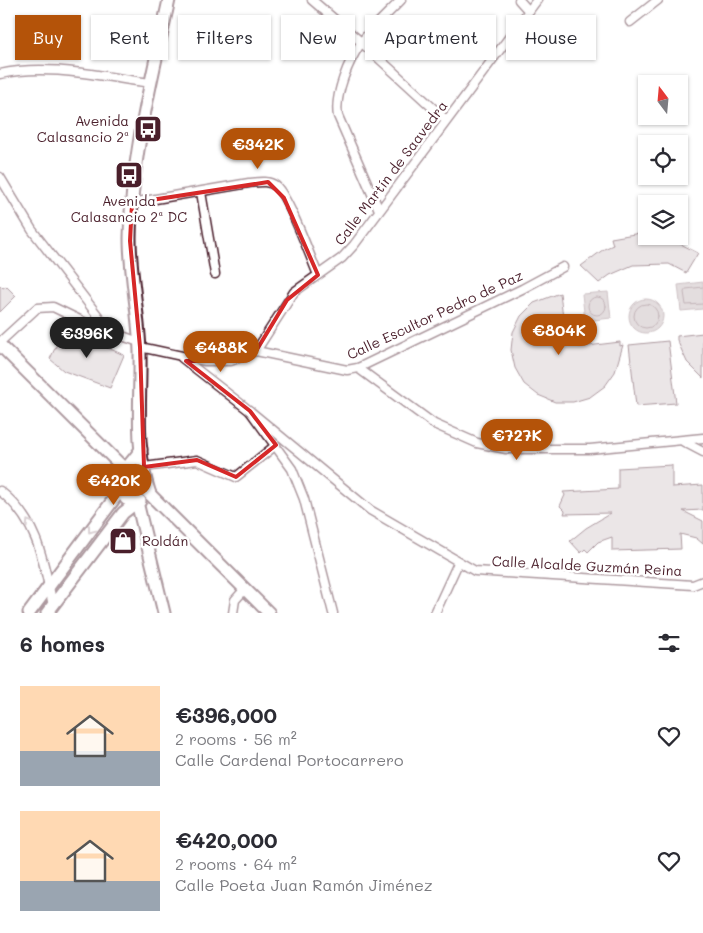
<!DOCTYPE html>
<html lang="en">
<head>
<meta charset="utf-8">
<style>
	:root { --surface:#fff; --page:#f7f7f7; --text:#2b2b33; --muted:#7c7c81; --accent:#b45309 }
	body { margin:0; font-family:Mali,sans-serif; background:var(--page); color:var(--text); height:100vh; display:flex; flex-direction:column; font-size:19px; white-space:nowrap }
	* { box-sizing:border-box; margin:0 }
	p { font-size:16px; color:var(--muted) }
	.icon { flex:none; width:28px; height:28px; fill:none; stroke:currentColor; stroke-width:2; stroke-linecap:round; stroke-linejoin:round }
	.map { position:relative; height:613px; overflow:hidden }
	.drawer { display:flex; flex-direction:column; background:var(--surface); flex:1 }
	.drawer>* { flex:none }
	.hud { position:absolute; left:15px; top:15px; width:674px; height:45px; display:flex; gap:10px }
	.needle { width:32px; rotate:344deg }
	.buttons { position:absolute; left:638px; top:75px; display:grid; gap:10px }
	.buttons a { display:grid; place-items:center; width:50px; height:50px; border-radius:0px; background:var(--surface); box-shadow:0 1px 4px #0004; font-size:25px }
	.price { position:absolute; translate:-50% -42px; padding:0 11px; border-radius:18px; background:var(--accent); color:#fff; font-size:16px; line-height:32px; filter:drop-shadow(0 1px 2px #0008) }
	.price::after { content:''; position:absolute; left:50%; top:30px; width:15px; height:11px; margin-left:-8px; background:inherit; clip-path:polygon(0 0,100% 0,50% 100%) }
	.price.active { background:#222; color:#fff }
	ul { padding:0; list-style:none }
	li { display:flex; align-items:center; gap:15px; height:125px; padding:0 20px }
	li span { display:grid; place-items:center; flex:none; width:140px; height:100px; border-radius:0px; color:#555 }
	li>.icon { margin-inline-start:auto }
	span .icon { width:60px; height:60px; fill:#fffc; stroke-width:1 }
	li b { font-size:21px }
	h2 { display:flex; justify-content:space-between; align-items:center; height:60px; padding:0 20px; font-size:21px }
	.pill { padding:0 18px; border-radius:0px; background:var(--surface); box-shadow:0 1px 4px #0004; font-size:18px; line-height:45px }
	.pill.active { background:var(--accent); color:#fff }
	.map>svg:first-child { display:block }
	.water { fill:#c1b3b6; stroke:#91787e }
	.lines { fill:none; stroke-linecap:round; stroke-linejoin:round }
	.shore { stroke:#7a5a63; stroke-width:1 }
	.building { fill:#d2c7cb; stroke:#4a1f2b }
	.street-casing { stroke:#4a1f2b; stroke-width:11 }
	.secondary-casing { stroke:#4a1f2b; stroke-width:15 }
	.street { stroke:#fff; stroke-width:8 }
	.secondary { stroke:#fff; stroke-width:11 }
	.oneway { stroke:#ae9aa0 }
	.marked { fill:none; stroke:#d62828; stroke-width:4; stroke-linejoin:round }
	.labels { text-anchor:middle; stroke-width:5; stroke-linejoin:round; paint-order:stroke }
	.poi-label { font-size:14px; fill:#4a1f2b; stroke:#fff; text-anchor:end }
	.street-label { font-size:14px; fill:#4a1f2b; stroke:#fff }
</style>
</head>
<body>
<div class="map">
<svg width="703" height="613" viewBox="0 0 703 613">
	<rect width="100%" height="100%" fill="#fff"/>
	<filter id="ink" filterUnits="userSpaceOnUse"><feTurbulence type="fractalNoise" baseFrequency=".02" numOctaves="2"/><feDisplacementMap in="SourceGraphic" scale="10" xChannelSelector="R" yChannelSelector="G"/><feConvolveMatrix kernelMatrix="1 2 1 2 8 2 1 2 1" color-interpolation-filters="sRGB"/></filter>
	<g filter="url(#ink)">
		<g class="water">
			<polygon points="703,282 703,309 681,311 678,285"/>
			<polygon points="608,292 611,318 585,321 582,294"/>
			<circle cx="646" cy="316" r="17"/>
		</g>
		<g class="lines">
			<g class="shore">
				<polyline points="703,287 686,289 684,292 686,305 703,304"/>
				<circle cx="597" cy="306" r="9"/>
				<circle cx="646" cy="316" r="12"/>
			</g>
		</g>
		<g class="building">
			<polygon points="646,232 646,236 676,236 675,241 698,253 686,273 669,264 633,265 610,275 599,283 581,266 604,249 613,245 611,238"/>
			<polygon points="0,285 3,288 6,286 16,296 0,312"/>
			<polygon points="560,293 565,335 574,339 579,347 620,342 620,346 623,345 615,372 605,386 590,397 573,402 555,402 538,395 524,384 515,368 511,350 513,332 521,316 534,303"/>
			<polygon points="64,329 124,355 110,388 64,371 50,359"/>
			<polygon points="703,333 703,378 687,362 677,340 677,336"/>
			<polygon points="668,341 676,403 636,406 629,345"/>
			<polygon points="672,465 672,487 703,485 703,510 683,511 703,521 703,544 696,538 680,534 681,549 612,551 612,537 598,542 588,552 585,549 581,553 570,541 586,528 611,513 564,514 565,511 560,506 565,495 563,492 618,489 618,468"/>
		</g>
		<g class="lines">
			<defs>
				<g id="street">
					<polyline points="312,0 361,42 446,120"/>
					<polyline points="519,0 528,10"/>
					<polyline points="630,22 658,0"/>
					<path d="M 0,74 C 48,63 103,77 151,83"/>
					<polyline points="0,177 32,230 102,321 115,333"/>
					<polyline points="201,192 215,274"/>
					<path d="M 132,203 L 249,183 C 259,182 268,180 276,186 C 289,198 310,256 318,275"/>
					<path d="M 379,210 L 338,116 C 334,95 349,60 361,43 C 372,27 388,14 401,0"/>
					<polyline points="0,342 37,308 53,307 86,323 139,342"/>
					<polyline points="140,347 205,361 231,361 256,351 347,370 358,368 522,289 563,267"/>
					<polyline points="256,351 294,292 342,258 354,245 537,0"/>
					<polyline points="182,358 250,411 292,469 304,499 333,613"/>
					<polyline points="358,368 434,424 477,443 506,449 590,449 703,438"/>
					<polyline points="250,411 370,510 475,571 693,585 703,581"/>
					<polyline points="684,442 703,452"/>
					<polyline points="144,467 197,460 236,477 276,445"/>
					<path d="M 0,491 C 38,520 44,563 53,606"/>
					<polyline points="233,613 235,600 245,589"/>
					<polyline points="435,613 458,563"/>
				</g>
				<g id="secondary">
					<polyline points="0,345 269,613"/>
					<path d="M 150,494 C 134,450 141,398 140,352 C 139,314 130,276 130,238 C 131,158 152,78 169,0"/>
					<path d="M 140,501 L 126,499 C 109,477 130,468 141,449"/>
					<polyline points="29,613 120,491"/>
					<polyline points="47,613 123,513 137,502 164,613"/>
				</g>
			</defs>
			<use href="#street" class="street-casing"/>
			<use href="#secondary" class="secondary-casing"/>
			<use href="#street" class="street"/>
			<use href="#secondary" class="secondary"/>
		</g>
		<defs><path id="oneway-chevron" d="M-2-3.5L2.5 0L-2 3.5" fill="none" stroke-width="1.6" stroke-linecap="round" stroke-linejoin="round" transform="scale(1.25)"/></defs>
		<g class="oneway">
			<use href="#oneway-chevron" transform="translate(29 523) rotate(-122)"/>
			<use href="#oneway-chevron" transform="translate(91 530) rotate(127)"/>
		</g>
	</g>
	<path d="M0 0H703V613H0ZM 268,182 L 284,198 L 318,275 L 287,300 L 256,351 L 231,361 L 186,361 L 250,411 L 276,445 L 236,477 L 197,460 L 144,467 L 140,347 L 130,241 L 132,203 Z" fill="#fff" fill-opacity=".55" fill-rule="evenodd"/>
	<path class="marked" d="M 268,182 L 284,198 L 318,275 L 287,300 L 256,351 L 231,361 L 186,361 L 250,411 L 276,445 L 236,477 L 197,460 L 144,467 L 140,347 L 130,241 L 132,203 Z"/>
	<defs>
		<symbol id="bus-square" viewBox="-11 -11 22 22"><rect x="-9" y="-9" width="18" height="18" rx="4" fill="#4a1f2b" stroke="#fff"/><path d="M-5-6H5V4H4V6H2V4H-2V6H-4V4H-5ZM-3.5-4V0h7V-4ZM-3.5 1.2v1.5H-2V1.2ZM2 1.2v1.5H3.5V1.2Z" fill="#fff"/></symbol>
		<symbol id="shop-square" viewBox="-11 -11 22 22"><rect x="-9" y="-9" width="18" height="18" rx="4" fill="#4a1f2b" stroke="#fff"/><path d="M-5-2.5h2.3a2.7 3.5 0 0 1 5.4 0H5L5.5 6h-11ZM-1.5-2.5h3a1.5 2.3 0 0 0-3 0Z" fill="#fff"/></symbol>
	</defs>
	<g fill-rule="evenodd">
		<use href="#bus-square" x="132" y="113" width="32" height="32"/>
		<use href="#bus-square" x="113" y="159" width="32" height="32"/>
		<use href="#shop-square" x="107" y="525" width="32" height="32"/>
	</g>
	<g class="labels">
		<g class="poi-label">
			<text x="129" y="126">Avenida<tspan x="129" dy="16">Calasancio 2ª</tspan></text>
			<text x="129" y="206" text-anchor="middle">Avenida<tspan x="129" dy="16">Calasancio 2ª DC</tspan></text>
			<text x="142" y="546" text-anchor="start">Roldán</text>
		</g>
		<g class="street-label">
			<text transform="translate(391 173) rotate(-53)" y="5">Calle Martín de Saavedra</text>
			<text transform="translate(435 315) rotate(-25)" y="5">Calle Escultor Pedro de Paz</text>
			<text transform="translate(587 566) rotate(3)" y="5">Calle Alcalde Guzmán Reina</text>
		</g>
	</g>
</svg>
<div class="buttons">
<a><svg class="needle" viewBox="-14 -14 28 28"><path d="M0-13l5 13h-10z" fill="#e53935"/><path d="M0 13l5-13h-10z" fill="#7c7c81"/></svg></a>
<a><svg class="icon" aria-label="locate" viewBox="0 0 24 24"><circle cx="12" cy="12" r="6"/><path d="M12 2v4M12 18v4M2 12h4M18 12h4"/></svg></a>
<a><svg class="icon" aria-label="layers" viewBox="0 0 24 24"><path d="M12 4l9 5-9 5-9-5zM3 14l9 5 9-5"/></svg></a>
</div>
<b class="price" style="left:258px;top:170px">€342K</b>
<b class="price" style="left:559px;top:356px">€804K</b>
<b class="price active" style="left:87px;top:359px">€396K</b>
<b class="price" style="left:221px;top:373px">€488K</b>
<b class="price" style="left:517px;top:461px">€727K</b>
<b class="price" style="left:114px;top:506px">€420K</b>
<div class="hud">
<a class="pill active">Buy</a>
<a class="pill">Rent</a>
<a class="pill">Filters</a>
<a class="pill">New</a>
<a class="pill">Apartment</a>
<a class="pill">House</a>
</div>
</div>
<section class="drawer">
<h2>6 homes<svg class="icon" aria-label="filters" viewBox="0 0 24 24"><path d="M4 7h16M4 17h16"/><circle cx="9" cy="7" r="2"/><circle cx="15" cy="17" r="2"/></svg></h2>
<ul>
<li><span style="background:linear-gradient(#ffd9b3 65%,#9aa5b1 0)"><svg class="icon" aria-label="home" viewBox="0 0 24 24"><path d="M3 11l9-7 9 7M6 9v11h12V9"/></svg></span><div><b>€396,000</b><p>2 rooms · 56 m²</p><p>Calle Cardenal Portocarrero</p></div><svg class="icon" aria-label="heart" viewBox="0 0 24 24"><path d="M12 20l-8-8c-3-5 5-10 8-4 3-6 11-1 8 4z"/></svg></li>
<li><span style="background:linear-gradient(#ffd9b3 70%,#9aa5b1 0)"><svg class="icon" aria-label="home" viewBox="0 0 24 24"><path d="M3 11l9-7 9 7M6 9v11h12V9"/></svg></span><div><b>€420,000</b><p>2 rooms · 64 m²</p><p>Calle Poeta Juan Ramón Jiménez</p></div><svg class="icon" aria-label="heart" viewBox="0 0 24 24"><path d="M12 20l-8-8c-3-5 5-10 8-4 3-6 11-1 8 4z"/></svg></li>
</ul>
</section>
</body>
</html>
